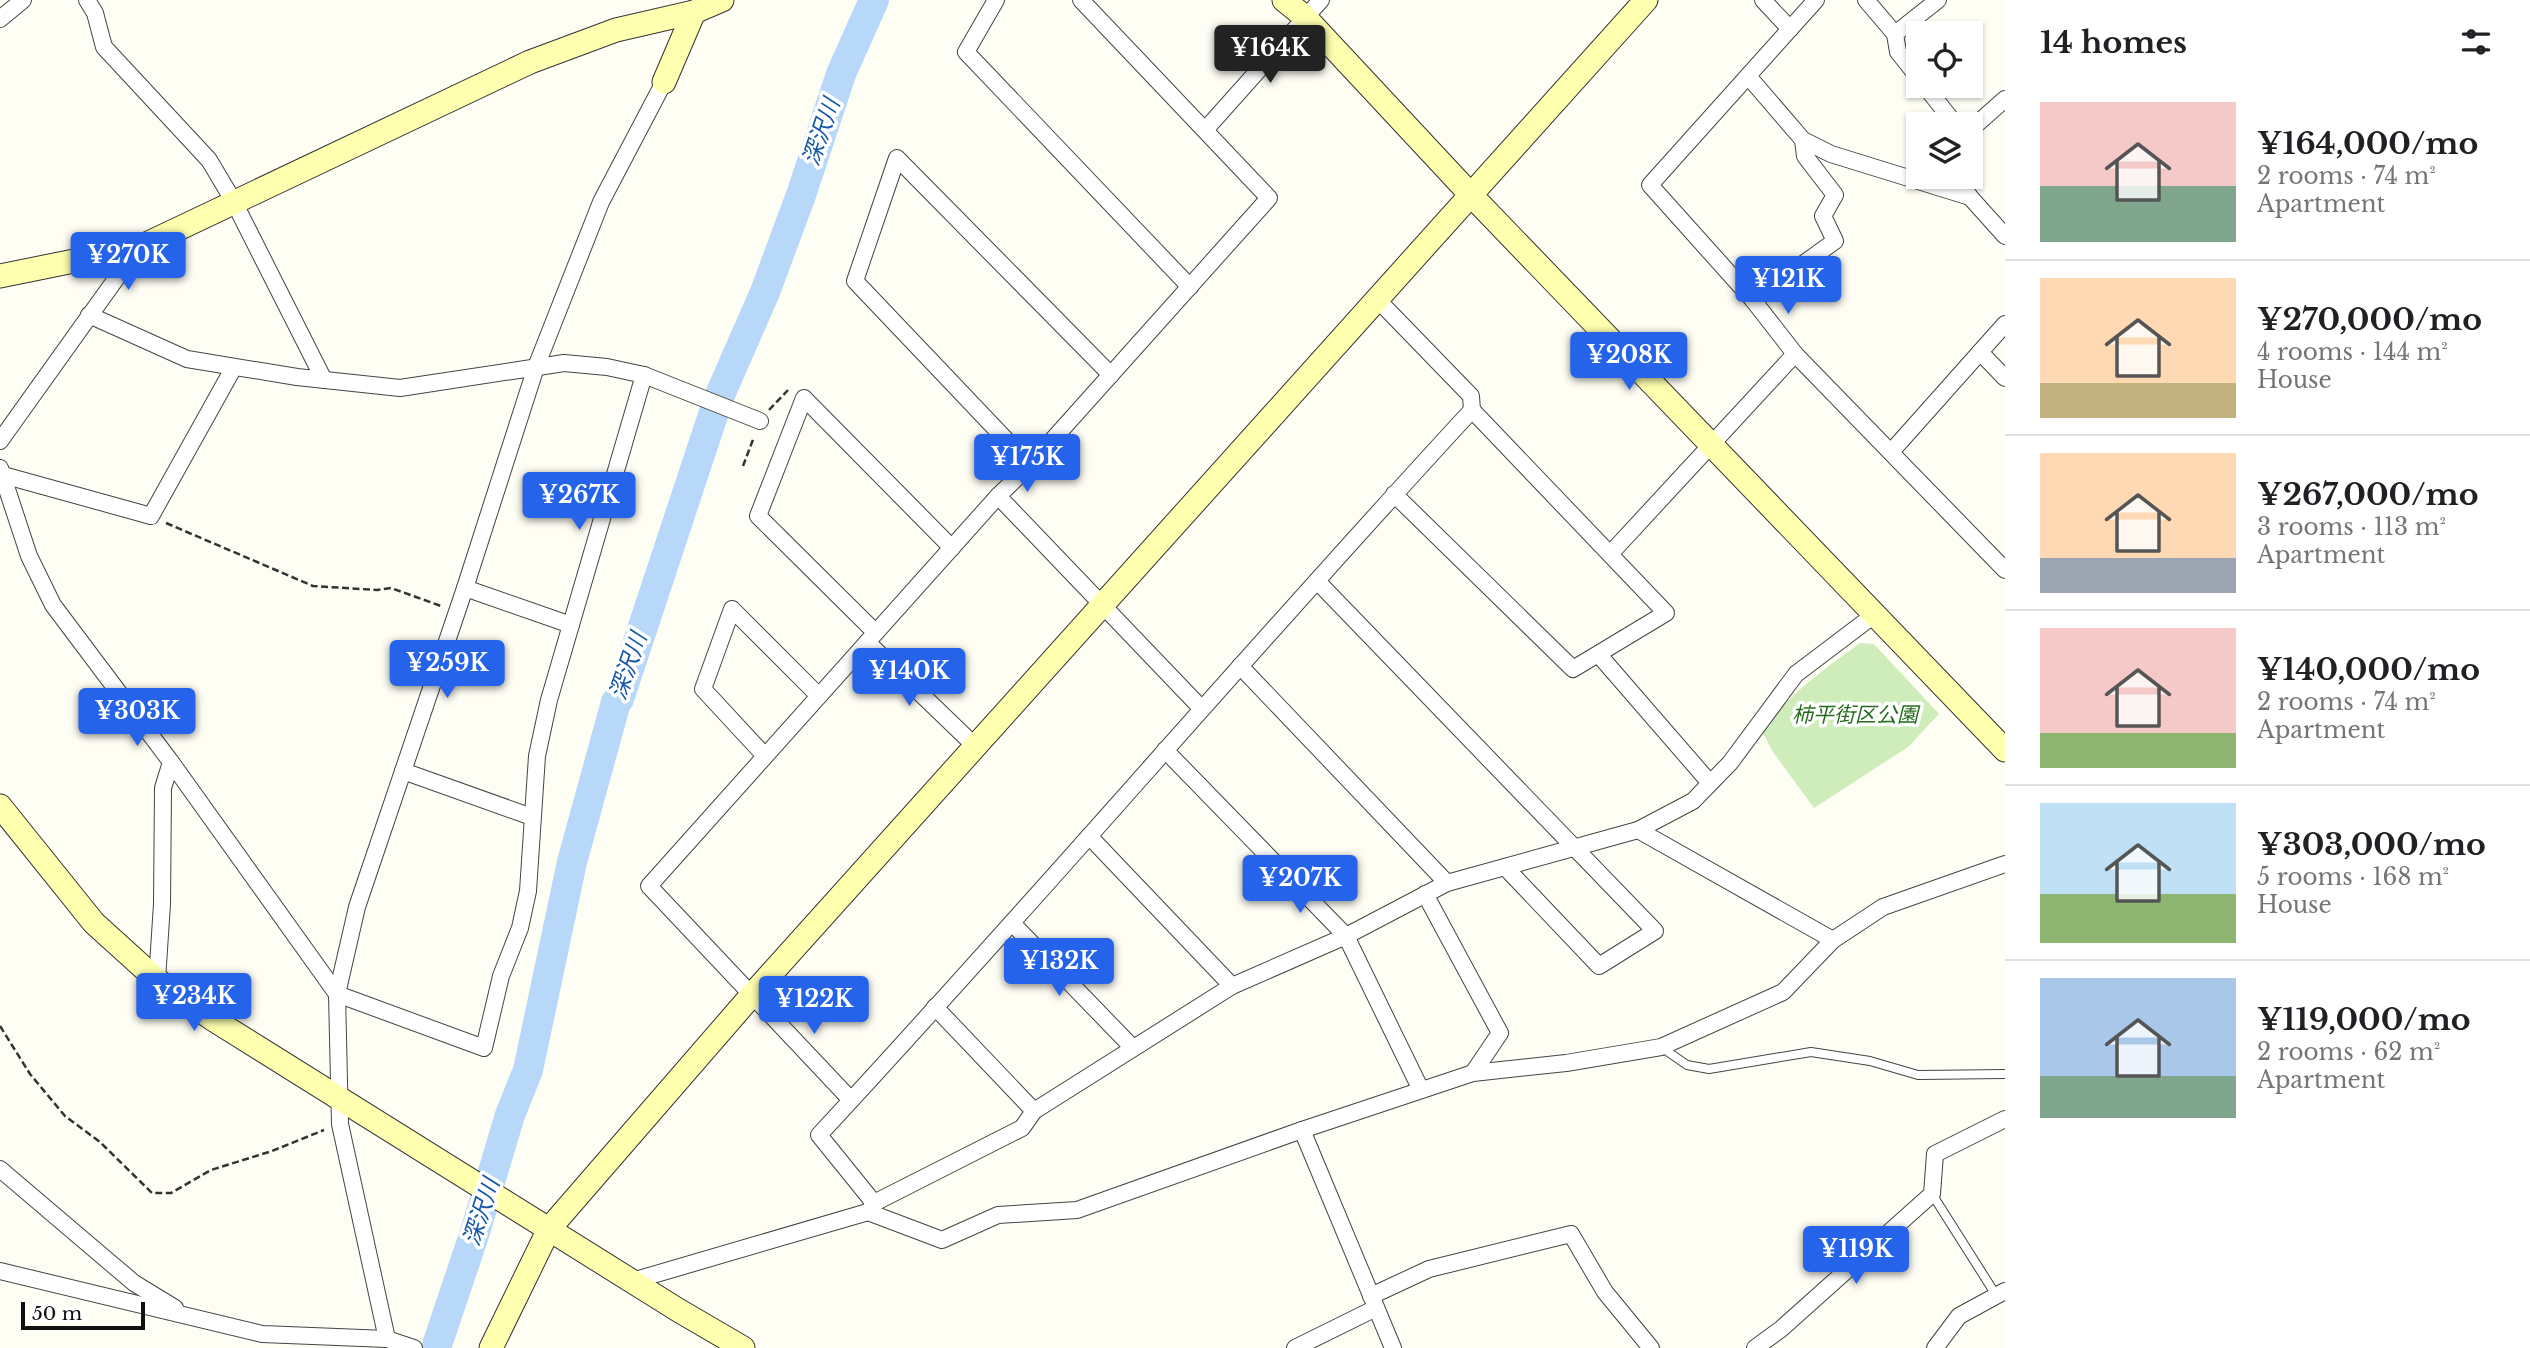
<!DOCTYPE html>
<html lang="en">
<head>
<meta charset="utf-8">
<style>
	:root { --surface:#fff; --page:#f6f6f6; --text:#202124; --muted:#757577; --line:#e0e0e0; --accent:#2563eb }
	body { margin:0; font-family:"Libre Baskerville","Noto Sans JP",serif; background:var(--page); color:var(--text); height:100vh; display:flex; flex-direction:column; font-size:26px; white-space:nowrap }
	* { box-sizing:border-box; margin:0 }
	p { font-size:23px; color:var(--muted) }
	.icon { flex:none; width:38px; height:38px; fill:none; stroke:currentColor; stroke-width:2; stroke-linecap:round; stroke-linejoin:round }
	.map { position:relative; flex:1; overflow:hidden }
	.sheet { display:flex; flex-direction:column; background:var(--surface); width:525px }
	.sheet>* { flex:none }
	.tools { position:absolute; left:1906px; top:21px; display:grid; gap:14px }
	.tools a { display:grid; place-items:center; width:77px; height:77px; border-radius:0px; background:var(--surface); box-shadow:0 2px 5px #0004; font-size:35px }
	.scale { position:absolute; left:21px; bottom:18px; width:124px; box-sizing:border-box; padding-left:7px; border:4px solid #111; border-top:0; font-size:19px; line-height:24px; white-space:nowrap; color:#111; -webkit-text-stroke:5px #fff; paint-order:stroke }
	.price { position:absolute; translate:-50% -60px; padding:0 16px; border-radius:7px; background:var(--accent); color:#fff; font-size:23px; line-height:46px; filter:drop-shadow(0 2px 4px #0008) }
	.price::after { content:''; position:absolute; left:50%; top:42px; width:21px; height:16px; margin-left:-10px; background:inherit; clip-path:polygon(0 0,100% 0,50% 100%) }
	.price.selected { background:#222; color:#fff }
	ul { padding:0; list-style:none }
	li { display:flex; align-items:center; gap:21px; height:175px; padding:0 35px }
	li+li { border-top:2px solid var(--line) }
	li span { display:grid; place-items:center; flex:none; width:196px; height:140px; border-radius:0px; color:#555 }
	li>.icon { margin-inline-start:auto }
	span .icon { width:84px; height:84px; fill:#fffc; stroke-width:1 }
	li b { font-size:30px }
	h2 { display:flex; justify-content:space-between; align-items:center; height:84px; padding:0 35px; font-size:30px }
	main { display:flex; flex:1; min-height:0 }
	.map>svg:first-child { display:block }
	.green { fill:#cfecbb }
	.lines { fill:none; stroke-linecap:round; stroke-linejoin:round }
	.river { stroke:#b7d8f8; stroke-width:30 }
	.lane-casing { stroke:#444; stroke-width:10 }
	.street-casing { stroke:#444; stroke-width:18 }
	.secondary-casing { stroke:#333; stroke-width:25 }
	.path { stroke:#333; stroke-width:2.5; stroke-dasharray:7 3.5; stroke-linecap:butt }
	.lane { stroke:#fff; stroke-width:8 }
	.street { stroke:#fff; stroke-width:16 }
	.secondary { stroke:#feffaf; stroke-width:23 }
	.labels { text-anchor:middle; stroke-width:7; stroke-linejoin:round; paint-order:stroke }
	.park-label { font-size:21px; font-style:italic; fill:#246c1d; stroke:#fff }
	.water-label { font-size:23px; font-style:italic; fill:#1456a8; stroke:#fff }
</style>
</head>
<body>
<main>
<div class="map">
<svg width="2005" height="1348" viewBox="0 0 2005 1348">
	<rect width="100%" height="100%" fill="#fffef4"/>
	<path class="green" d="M 1860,643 L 1874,644 L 1939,714 L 1908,747 L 1814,808 L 1773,752 L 1762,731 C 1790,693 1822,671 1860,643 Z"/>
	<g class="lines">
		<polyline class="river" points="436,1348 475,1232 510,1115 528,1070 572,862 616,702 619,699 719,397 765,292 801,195 841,74 874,0"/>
		<defs>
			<g id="lane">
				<polyline points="1661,1047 1687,1065 1709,1069 1811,1052 1870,1061 1918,1075 2005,1074"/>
				<polyline points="1932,1194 1996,1295"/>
			</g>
			<g id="street">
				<polyline points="87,0 95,13 104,47 209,160 234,202 324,380"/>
				<polyline points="996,0 966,52 1190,287"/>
				<polyline points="1763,0 1790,29"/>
				<polyline points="1816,0 1650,185 1753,300 1795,354 2005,570"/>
				<polyline points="1866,0 1895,34 1938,0"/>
				<polyline points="0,19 23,0"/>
				<polyline points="1895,34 1898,52 1918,77"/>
				<polyline points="1748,76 1803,140 1831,154 1970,197"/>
				<polyline points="1925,86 1955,124"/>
				<polyline points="1206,129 1321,0"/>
				<polyline points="1970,130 2005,99"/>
				<polyline points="1957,177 1970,197 2005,236"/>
				<polyline points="1376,298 1471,396 1472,410"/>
				<polyline points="1753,300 1835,241 1823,216 1835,195 1805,156 1803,140"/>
				<polyline points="89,315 187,359 297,377 400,388 564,363 607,367 644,375 760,421"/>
				<polyline points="1980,352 2005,378"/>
				<polyline points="0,441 138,248"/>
				<polyline points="1891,452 2005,324"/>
				<polyline points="1030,465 855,281 897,158 1111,375"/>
				<polyline points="0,468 29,556 53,605 171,762 337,994 484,1048 501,976 520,928 528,891 537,756 549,700 644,375"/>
				<polyline points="3,475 151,516 234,367"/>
				<polyline points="998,496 1201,708"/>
				<polyline points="1611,553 1795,354"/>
				<polyline points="1317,581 1655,931 1599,966 1505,867"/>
				<polyline points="465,588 571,625"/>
				<polyline points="875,632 758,516 804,398 952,548"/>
				<polyline points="867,642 976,747"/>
				<polyline points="1599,655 1710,783"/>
				<polyline points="1240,666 1447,883"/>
				<polyline points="1165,750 1346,936 1421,1090"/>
				<polyline points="765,756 703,689 732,609 819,696"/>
				<polyline points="403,771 532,817"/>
				<polyline points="1638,830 1833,940"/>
				<polyline points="1089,836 1232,986"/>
				<polyline points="1425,894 1500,1033 1473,1073"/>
				<polyline points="1012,923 1133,1048"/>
				<polyline points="157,980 162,904 163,788 171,762"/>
				<polyline points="935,1007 1034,1111"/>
				<polyline points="851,1100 649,886 998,496 1030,465 1269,198 1081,0"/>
				<polyline points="1302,1130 1393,1348"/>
				<polyline points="0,1169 134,1283 175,1308"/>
				<path d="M 874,1203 L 819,1135 C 1040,897 1251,649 1472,410 L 1666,613 L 1573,669 L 1394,494"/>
				<polyline points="869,1211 874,1203 1022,1128 1034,1111 1232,986 1346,936 1447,883 1638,830 1693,801 1730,763 1796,674 1874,615"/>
				<polyline points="0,1271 262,1334 387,1339 414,1348"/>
				<polyline points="632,1281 868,1212 942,1240 998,1215 1077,1210 1302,1130 1473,1073 1566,1063 1661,1047 1783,992 1833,940 1883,907 2005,864"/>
				<polyline points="1371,1296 1429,1269 1571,1234 1605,1292 1651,1348"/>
				<polyline points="387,1339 340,1124 337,994 357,907 465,588 536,367 601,202 664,82"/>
				<polyline points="1295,1348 1376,1308"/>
				<polyline points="1755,1348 1781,1329 1932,1194 1935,1154 2005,1119"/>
				<polyline points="1935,1348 1959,1316 2005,1291"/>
			</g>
			<g id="secondary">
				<polyline points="1284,0 1305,17 1471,195 2005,750"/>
				<polyline points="664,82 694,12 722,0"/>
				<polyline points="0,276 138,248 530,62 616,30 694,12"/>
				<polyline points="0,806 94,923 157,980 214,1020 678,1310 743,1348"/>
				<polyline points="491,1348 549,1229 751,996 1646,0"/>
			</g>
		</defs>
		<use href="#lane" class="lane-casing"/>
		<use href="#street" class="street-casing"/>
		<use href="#secondary" class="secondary-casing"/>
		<g class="path">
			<polyline points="769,410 788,390"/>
			<polyline points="743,466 754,437"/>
			<polyline points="166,523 313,586 377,590 391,588 441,606"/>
			<polyline points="0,1026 30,1074 65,1116 100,1142 152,1193 171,1193 211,1170 272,1151 324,1130"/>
		</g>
		<use href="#lane" class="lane"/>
		<use href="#street" class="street"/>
		<use href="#secondary" class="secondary"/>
	</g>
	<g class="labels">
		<g class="park-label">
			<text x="1855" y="722">柿平街区公園</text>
		</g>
		<g class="water-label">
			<text transform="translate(821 132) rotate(-71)" y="8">深沢川</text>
			<text transform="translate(628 666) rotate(-71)" y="8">深沢川</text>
			<text transform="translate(481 1212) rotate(-72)" y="8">深沢川</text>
		</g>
	</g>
</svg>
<div class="tools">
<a><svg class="icon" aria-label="locate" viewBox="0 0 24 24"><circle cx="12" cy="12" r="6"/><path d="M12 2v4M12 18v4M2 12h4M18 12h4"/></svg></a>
<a><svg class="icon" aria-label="layers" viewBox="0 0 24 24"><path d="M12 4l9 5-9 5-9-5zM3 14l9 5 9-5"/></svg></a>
</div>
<div class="scale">50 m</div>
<b class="price selected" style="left:1270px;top:85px">¥164K</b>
<b class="price" style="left:128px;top:292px">¥270K</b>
<b class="price" style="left:1788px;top:316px">¥121K</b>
<b class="price" style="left:1629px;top:392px">¥208K</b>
<b class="price" style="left:1027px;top:494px">¥175K</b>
<b class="price" style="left:579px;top:532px">¥267K</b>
<b class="price" style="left:447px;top:700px">¥259K</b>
<b class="price" style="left:909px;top:708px">¥140K</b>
<b class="price" style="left:137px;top:748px">¥303K</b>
<b class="price" style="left:1300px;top:915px">¥207K</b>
<b class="price" style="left:1059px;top:998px">¥132K</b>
<b class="price" style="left:194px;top:1033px">¥234K</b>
<b class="price" style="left:814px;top:1036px">¥122K</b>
<b class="price" style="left:1856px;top:1286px">¥119K</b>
</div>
<section class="sheet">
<h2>14 homes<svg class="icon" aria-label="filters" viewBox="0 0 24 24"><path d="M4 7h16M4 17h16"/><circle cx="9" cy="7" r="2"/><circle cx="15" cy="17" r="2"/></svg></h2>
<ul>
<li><span style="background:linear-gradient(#f6c9c9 60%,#7fa58c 0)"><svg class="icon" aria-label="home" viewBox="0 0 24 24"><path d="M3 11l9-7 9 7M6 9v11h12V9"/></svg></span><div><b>¥164,000/mo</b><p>2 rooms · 74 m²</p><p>Apartment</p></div></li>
<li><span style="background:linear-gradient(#ffd9b3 75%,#c2b280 0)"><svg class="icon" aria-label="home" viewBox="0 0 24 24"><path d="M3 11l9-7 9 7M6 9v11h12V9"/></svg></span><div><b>¥270,000/mo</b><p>4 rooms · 144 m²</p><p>House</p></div></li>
<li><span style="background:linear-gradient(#ffd9b3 75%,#9aa5b1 0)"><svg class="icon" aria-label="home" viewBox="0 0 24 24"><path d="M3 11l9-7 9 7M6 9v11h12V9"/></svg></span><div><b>¥267,000/mo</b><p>3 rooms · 113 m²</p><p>Apartment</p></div></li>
<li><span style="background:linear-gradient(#f6c9c9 75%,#8fb573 0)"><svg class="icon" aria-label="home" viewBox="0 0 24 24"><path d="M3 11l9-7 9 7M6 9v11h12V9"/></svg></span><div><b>¥140,000/mo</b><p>2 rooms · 74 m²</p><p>Apartment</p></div></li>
<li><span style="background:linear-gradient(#bfe0f5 65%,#8fb573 0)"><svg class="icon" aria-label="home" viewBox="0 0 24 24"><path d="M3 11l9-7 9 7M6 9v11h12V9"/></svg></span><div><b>¥303,000/mo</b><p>5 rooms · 168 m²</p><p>House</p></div></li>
<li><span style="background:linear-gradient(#a9c7e8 70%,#7fa58c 0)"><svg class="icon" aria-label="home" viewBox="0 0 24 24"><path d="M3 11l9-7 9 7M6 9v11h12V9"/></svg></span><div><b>¥119,000/mo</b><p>2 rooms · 62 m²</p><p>Apartment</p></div></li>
</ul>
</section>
</main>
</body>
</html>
